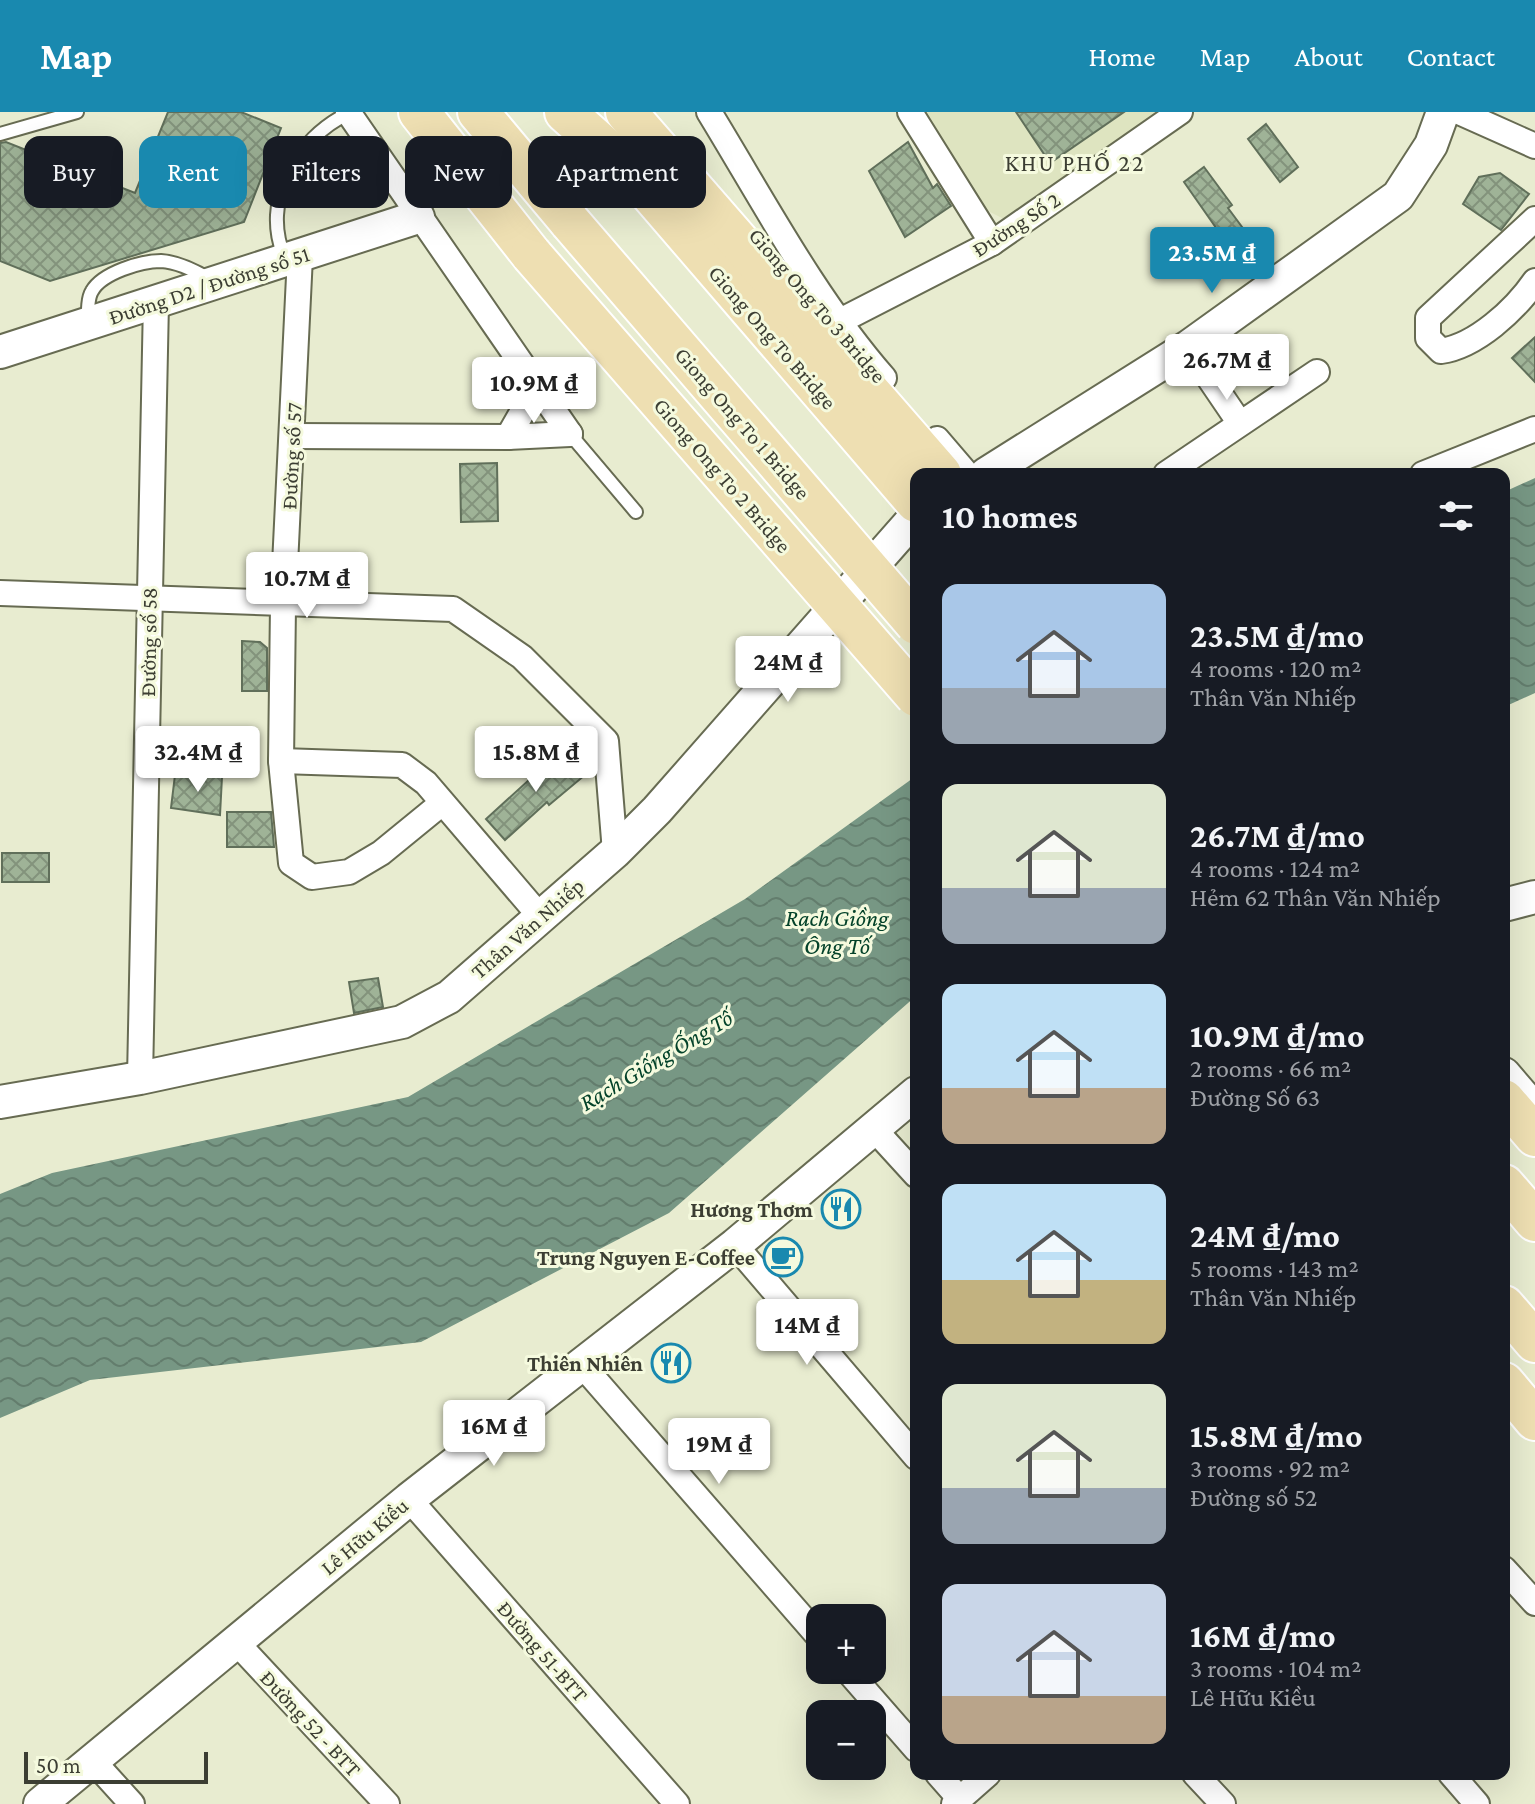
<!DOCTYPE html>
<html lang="en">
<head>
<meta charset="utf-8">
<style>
	:root { --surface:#171b24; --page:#20242c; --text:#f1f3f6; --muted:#9ea1a6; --accent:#1989af }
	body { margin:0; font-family:"Crimson Pro",serif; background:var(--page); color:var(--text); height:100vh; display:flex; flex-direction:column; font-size:30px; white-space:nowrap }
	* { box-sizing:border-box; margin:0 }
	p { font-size:26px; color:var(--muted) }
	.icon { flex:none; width:44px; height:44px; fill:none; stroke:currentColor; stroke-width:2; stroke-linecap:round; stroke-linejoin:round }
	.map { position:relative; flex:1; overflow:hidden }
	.drawer { position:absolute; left:910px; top:356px; width:600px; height:1312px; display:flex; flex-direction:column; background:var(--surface); border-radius:16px; box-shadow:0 8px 32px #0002 }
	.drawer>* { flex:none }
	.hud { position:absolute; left:24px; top:24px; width:760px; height:72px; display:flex; gap:16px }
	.buttons { position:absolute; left:806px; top:1492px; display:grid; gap:16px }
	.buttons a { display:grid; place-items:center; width:80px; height:80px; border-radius:16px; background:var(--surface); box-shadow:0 8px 32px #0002; font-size:40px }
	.scale { position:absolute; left:24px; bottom:20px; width:184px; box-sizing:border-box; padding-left:8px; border:4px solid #3c3e33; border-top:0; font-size:22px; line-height:28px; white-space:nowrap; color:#3c3e33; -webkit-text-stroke:6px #f5fade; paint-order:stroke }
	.price { position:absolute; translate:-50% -68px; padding:0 18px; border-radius:8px; background:#fff; color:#222; font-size:26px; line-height:52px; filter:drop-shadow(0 2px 4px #0008) }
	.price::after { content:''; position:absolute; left:50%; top:48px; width:24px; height:18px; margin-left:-12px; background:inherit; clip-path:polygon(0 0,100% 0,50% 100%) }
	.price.current { background:var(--accent); color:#fff }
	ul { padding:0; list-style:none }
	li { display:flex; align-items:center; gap:24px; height:200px; padding:0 32px }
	li span { display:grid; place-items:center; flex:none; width:224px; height:160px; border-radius:16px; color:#555 }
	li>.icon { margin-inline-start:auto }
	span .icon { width:96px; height:96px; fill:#fffc; stroke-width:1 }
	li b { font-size:34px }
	h2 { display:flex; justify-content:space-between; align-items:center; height:96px; padding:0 32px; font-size:34px }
	.chip { padding:0 28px; border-radius:16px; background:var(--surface); box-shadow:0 8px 32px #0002; font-size:28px; line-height:72px }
	.chip.current { background:var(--accent); color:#fff }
	header { display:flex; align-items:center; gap:48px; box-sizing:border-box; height:112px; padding:0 40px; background:var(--accent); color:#fff }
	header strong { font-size:38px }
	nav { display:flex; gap:44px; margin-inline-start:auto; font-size:28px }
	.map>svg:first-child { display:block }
	.built { fill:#dee4c0 }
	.water { fill:url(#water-waves) }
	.building { fill:url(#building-cross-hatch); stroke:#606f5a; stroke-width:2 }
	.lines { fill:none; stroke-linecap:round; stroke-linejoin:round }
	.service-casing { stroke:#676b52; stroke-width:16 }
	.minor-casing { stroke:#676b52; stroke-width:28 }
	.tertiary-casing { stroke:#676b52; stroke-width:36 }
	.primary-casing { stroke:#fff; stroke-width:44 }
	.service { stroke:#fff; stroke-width:12 }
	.minor { stroke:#fff; stroke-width:24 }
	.tertiary { stroke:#fff; stroke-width:32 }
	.primary { stroke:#eedfb2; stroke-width:40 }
	.primary-bridge-casing { stroke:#fff; stroke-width:44; stroke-linecap:butt }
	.primary-bridge { stroke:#eedfb2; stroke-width:40 }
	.labels { text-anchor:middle; stroke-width:6; stroke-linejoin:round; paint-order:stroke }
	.street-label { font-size:22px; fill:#3c3e33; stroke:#f5fade }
	.poi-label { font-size:22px; font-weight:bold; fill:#3c3e33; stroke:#f5fade; text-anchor:end }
	.neighbourhood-label { font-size:24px; letter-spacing:2px; fill:#3c3e33; stroke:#f5fade }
	.water-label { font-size:24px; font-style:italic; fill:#034229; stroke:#f5fade }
</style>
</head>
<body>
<header>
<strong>Map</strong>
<nav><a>Home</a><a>Map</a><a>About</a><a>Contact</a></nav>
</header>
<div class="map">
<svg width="1535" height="1692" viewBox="0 0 1535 1692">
	<defs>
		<pattern id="water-waves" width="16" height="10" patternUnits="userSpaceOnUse" patternTransform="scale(2)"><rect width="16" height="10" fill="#779784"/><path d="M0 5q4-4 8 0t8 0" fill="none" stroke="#637d6d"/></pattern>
		<pattern id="building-cross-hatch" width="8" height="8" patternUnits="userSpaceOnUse" patternTransform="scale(2)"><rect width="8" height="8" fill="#9fb397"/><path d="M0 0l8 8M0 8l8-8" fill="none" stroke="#83937c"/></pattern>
	</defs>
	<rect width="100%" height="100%" fill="#e8ecd0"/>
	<polygon class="built" points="925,0 1164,0 1013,105 1004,107 986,98"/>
	<g class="water">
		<polygon points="1535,366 1535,581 1504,595 1504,380"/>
		<polygon points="916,664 916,884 669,1101 421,1230 90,1268 0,1306 0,1082 52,1061 408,985 745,787"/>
	</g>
	<g class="building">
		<polygon points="168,0 241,0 281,16 244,110 50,169 0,149 0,31 6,30 135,81"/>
		<polygon points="1016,0 1124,0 1050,51"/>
		<polygon points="1266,12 1298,55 1280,70 1248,27"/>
		<polygon points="908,30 933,76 937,72 951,94 905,125 869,59"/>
		<polygon points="1204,55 1232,93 1228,96 1268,150 1249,163 1184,70"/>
		<polygon points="1500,61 1529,82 1501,118 1463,92 1479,65"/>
		<polygon points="1535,225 1535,270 1512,246"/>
		<polygon points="497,351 498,409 461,410 460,352"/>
		<polygon points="242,529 260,530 267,536 267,579 242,579"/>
		<polygon points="563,637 585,663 549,693 547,690 505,728 486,707"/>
		<polygon points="175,663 222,665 220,703 171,696"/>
		<polygon points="227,700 271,700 274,735 227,735"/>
		<rect x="2" y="741" width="47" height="29"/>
		<polygon points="378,866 383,895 354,901 349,870"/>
	</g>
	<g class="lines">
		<defs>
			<g id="service">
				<polyline points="0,22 77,0"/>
				<path d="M 285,146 C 260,90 296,26 349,1"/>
				<path d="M 88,211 C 88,202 87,187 92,179 C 102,161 141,149 161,149 C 178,150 194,158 209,167"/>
				<polyline points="570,322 636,400"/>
			</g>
			<g id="minor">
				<polyline points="348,0 570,322"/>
				<path d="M 709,0 C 764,90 815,187 884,266"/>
				<polyline points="910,0 992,131"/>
				<polyline points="1459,0 1535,34"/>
				<path d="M 1535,107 L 1428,206 L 1428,226 L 1441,239 C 1476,234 1515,198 1535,169"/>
				<polyline points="300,144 283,494 281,649 291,751 312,765 349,760 381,741 441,692"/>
				<polyline points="842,208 992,131 1180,0"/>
				<polyline points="1188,235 1239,310"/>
				<polyline points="293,324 508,325 536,276"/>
				<polyline points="508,325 570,322"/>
				<polyline points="937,327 967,362"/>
				<polyline points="1166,362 1317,260"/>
				<polyline points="1423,362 1535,317"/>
				<polyline points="0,481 453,497 522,545 606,629 615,740"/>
				<polyline points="281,649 402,653 426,671 539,803"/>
				<polyline points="140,966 156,190"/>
				<polyline points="874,1017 916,1063"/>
				<polyline points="735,1133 916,1345"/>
				<polyline points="582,1253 820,1526"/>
				<polyline points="409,1387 677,1692"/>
				<polyline points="1504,1457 1535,1491"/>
				<polyline points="236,1530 387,1692"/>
				<polyline points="847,1558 916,1637"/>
				<polyline points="93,1649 132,1692"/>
				<polyline points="938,1662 960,1687"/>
				<polyline points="1195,1662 1223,1692"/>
				<polyline points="1451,1662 1477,1692"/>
				<polyline points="954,1692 988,1662"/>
			</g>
			<g id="tertiary">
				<polyline points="0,240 418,105"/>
				<polyline points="986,362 1188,235 1398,84 1431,33 1443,0"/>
				<polyline points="1504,793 1535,785"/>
				<polyline points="1504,962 1535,998"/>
				<polyline points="0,990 140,966 402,910 449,885 615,740 657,698 916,404"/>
				<polyline points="40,1692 409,1387 735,1133 916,981"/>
			</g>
			<g id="primary">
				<polyline points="419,0 531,142"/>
				<polyline points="478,0 570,110"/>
				<polyline points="565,0 631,59 916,390"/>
				<polyline points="626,0 941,362"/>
				<polyline points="1504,988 1535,1024"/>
				<polyline points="1504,1073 1535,1109"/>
				<polyline points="1504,1194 1535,1230"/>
				<polyline points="1504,1271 1535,1308"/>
			</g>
		</defs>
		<use href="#service" class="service-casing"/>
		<use href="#minor" class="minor-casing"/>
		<use href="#tertiary" class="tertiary-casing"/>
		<use href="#primary" class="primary-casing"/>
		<use href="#service" class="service"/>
		<use href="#minor" class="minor"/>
		<use href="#tertiary" class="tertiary"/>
		<use href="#primary" class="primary"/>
		<defs>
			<g id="primary-bridge">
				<polyline points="570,110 916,512"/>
				<polyline points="531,142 916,584"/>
			</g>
		</defs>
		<use href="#primary-bridge" class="primary-bridge-casing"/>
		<use href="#primary-bridge" class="primary-bridge"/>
	</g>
	<defs>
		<symbol id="restaurant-ring" viewBox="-11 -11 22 22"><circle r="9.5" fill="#f5fade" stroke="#1989af" stroke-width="1.5"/><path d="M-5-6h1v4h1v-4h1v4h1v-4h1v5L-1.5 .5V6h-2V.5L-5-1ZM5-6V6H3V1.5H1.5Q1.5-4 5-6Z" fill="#1989af"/></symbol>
		<symbol id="cafe-ring" viewBox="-11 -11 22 22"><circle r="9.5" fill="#f5fade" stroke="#1989af" stroke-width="1.5"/><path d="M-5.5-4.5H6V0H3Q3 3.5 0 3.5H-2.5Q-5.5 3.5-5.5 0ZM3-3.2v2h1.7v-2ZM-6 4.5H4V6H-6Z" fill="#1989af"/></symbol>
	</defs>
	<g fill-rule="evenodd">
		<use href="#restaurant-ring" x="819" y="1075" width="44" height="44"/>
		<use href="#cafe-ring" x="761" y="1123" width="44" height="44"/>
		<use href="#restaurant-ring" x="649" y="1229" width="44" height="44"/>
	</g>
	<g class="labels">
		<g class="street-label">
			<text transform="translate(1016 112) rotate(-33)" y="8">Đường Số 2</text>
			<text transform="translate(209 173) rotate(-18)" y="8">Đường D2 / Đường số 51</text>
			<text transform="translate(818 193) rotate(49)" y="8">Giong Ong To 3 Bridge</text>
			<text transform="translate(773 225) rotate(49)" y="8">Giong Ong To Bridge</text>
			<text transform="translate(743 311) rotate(49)" y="8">Giong Ong To 1 Bridge</text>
			<text transform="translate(291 344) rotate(-87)" y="8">Đường số 57</text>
			<text transform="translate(723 363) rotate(49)" y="8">Giong Ong To 2 Bridge</text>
			<text transform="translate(148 530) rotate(-89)" y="8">Đường số 58</text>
			<text transform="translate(527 816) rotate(-41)" y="8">Thân Văn Nhiếp</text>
			<text transform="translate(364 1424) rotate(-40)" y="8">Lê Hữu Kiều</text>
			<text transform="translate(543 1539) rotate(49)" y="8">Đường 51-BTT</text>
			<text transform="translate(311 1611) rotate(47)" y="8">Đường 52 - BTT</text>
		</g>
		<g class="poi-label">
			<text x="813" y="1105">Hương Thơm</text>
			<text x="755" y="1153">Trung Nguyen E-Coffee</text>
			<text x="643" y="1259">Thiên Nhiên</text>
		</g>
		<g class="neighbourhood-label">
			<text x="1075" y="59">KHU PHỐ 22</text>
		</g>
		<g class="water-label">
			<text x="837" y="814">Rạch Giồng<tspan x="837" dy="28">Ông Tố</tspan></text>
			<text transform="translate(656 948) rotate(-31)" y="8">Rạch Giống Ống Tố</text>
		</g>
	</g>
</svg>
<div class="buttons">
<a>+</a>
<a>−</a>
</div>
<div class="scale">50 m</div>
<b class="price current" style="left:1212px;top:183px">23.5M ₫</b>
<b class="price" style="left:1227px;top:290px">26.7M ₫</b>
<b class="price" style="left:534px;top:313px">10.9M ₫</b>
<b class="price" style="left:307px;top:508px">10.7M ₫</b>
<b class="price" style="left:788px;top:592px">24M ₫</b>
<b class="price" style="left:198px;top:682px">32.4M ₫</b>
<b class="price" style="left:536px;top:682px">15.8M ₫</b>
<b class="price" style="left:807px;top:1255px">14M ₫</b>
<b class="price" style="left:494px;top:1356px">16M ₫</b>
<b class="price" style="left:719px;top:1374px">19M ₫</b>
<div class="hud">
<a class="chip">Buy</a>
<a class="chip current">Rent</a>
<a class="chip">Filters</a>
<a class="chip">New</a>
<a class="chip">Apartment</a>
</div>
<section class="drawer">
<h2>10 homes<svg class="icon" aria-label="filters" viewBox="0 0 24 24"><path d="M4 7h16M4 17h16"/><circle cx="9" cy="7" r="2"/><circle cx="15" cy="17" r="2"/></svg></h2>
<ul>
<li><span style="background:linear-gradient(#a9c7e8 65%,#9aa5b1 0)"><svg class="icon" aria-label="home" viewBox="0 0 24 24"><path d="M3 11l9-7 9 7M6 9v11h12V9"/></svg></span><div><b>23.5M ₫/mo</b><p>4 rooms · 120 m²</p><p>Thân Văn Nhiếp</p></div></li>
<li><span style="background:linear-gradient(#dfe7d0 65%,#9aa5b1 0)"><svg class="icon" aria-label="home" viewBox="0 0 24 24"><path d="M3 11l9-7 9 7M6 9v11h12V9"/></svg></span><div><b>26.7M ₫/mo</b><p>4 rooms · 124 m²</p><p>Hẻm 62 Thân Văn Nhiếp</p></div></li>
<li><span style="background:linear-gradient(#bfe0f5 65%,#b9a48a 0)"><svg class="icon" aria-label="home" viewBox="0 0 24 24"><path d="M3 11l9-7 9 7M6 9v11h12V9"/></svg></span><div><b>10.9M ₫/mo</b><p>2 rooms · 66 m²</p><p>Đường Số 63</p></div></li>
<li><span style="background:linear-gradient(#bfe0f5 60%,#c2b280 0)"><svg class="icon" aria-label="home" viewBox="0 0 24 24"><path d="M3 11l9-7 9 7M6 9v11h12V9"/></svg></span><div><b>24M ₫/mo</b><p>5 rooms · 143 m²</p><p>Thân Văn Nhiếp</p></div></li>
<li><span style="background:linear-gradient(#dfe7d0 65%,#9aa5b1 0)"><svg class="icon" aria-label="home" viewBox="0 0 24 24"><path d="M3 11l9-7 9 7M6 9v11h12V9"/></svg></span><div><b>15.8M ₫/mo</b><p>3 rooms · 92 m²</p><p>Đường số 52</p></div></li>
<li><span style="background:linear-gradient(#c9d6e8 70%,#b9a48a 0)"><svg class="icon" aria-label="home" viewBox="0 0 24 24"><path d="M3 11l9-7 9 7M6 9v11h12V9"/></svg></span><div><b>16M ₫/mo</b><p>3 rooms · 104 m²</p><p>Lê Hữu Kiều</p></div></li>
</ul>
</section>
</div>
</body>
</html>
